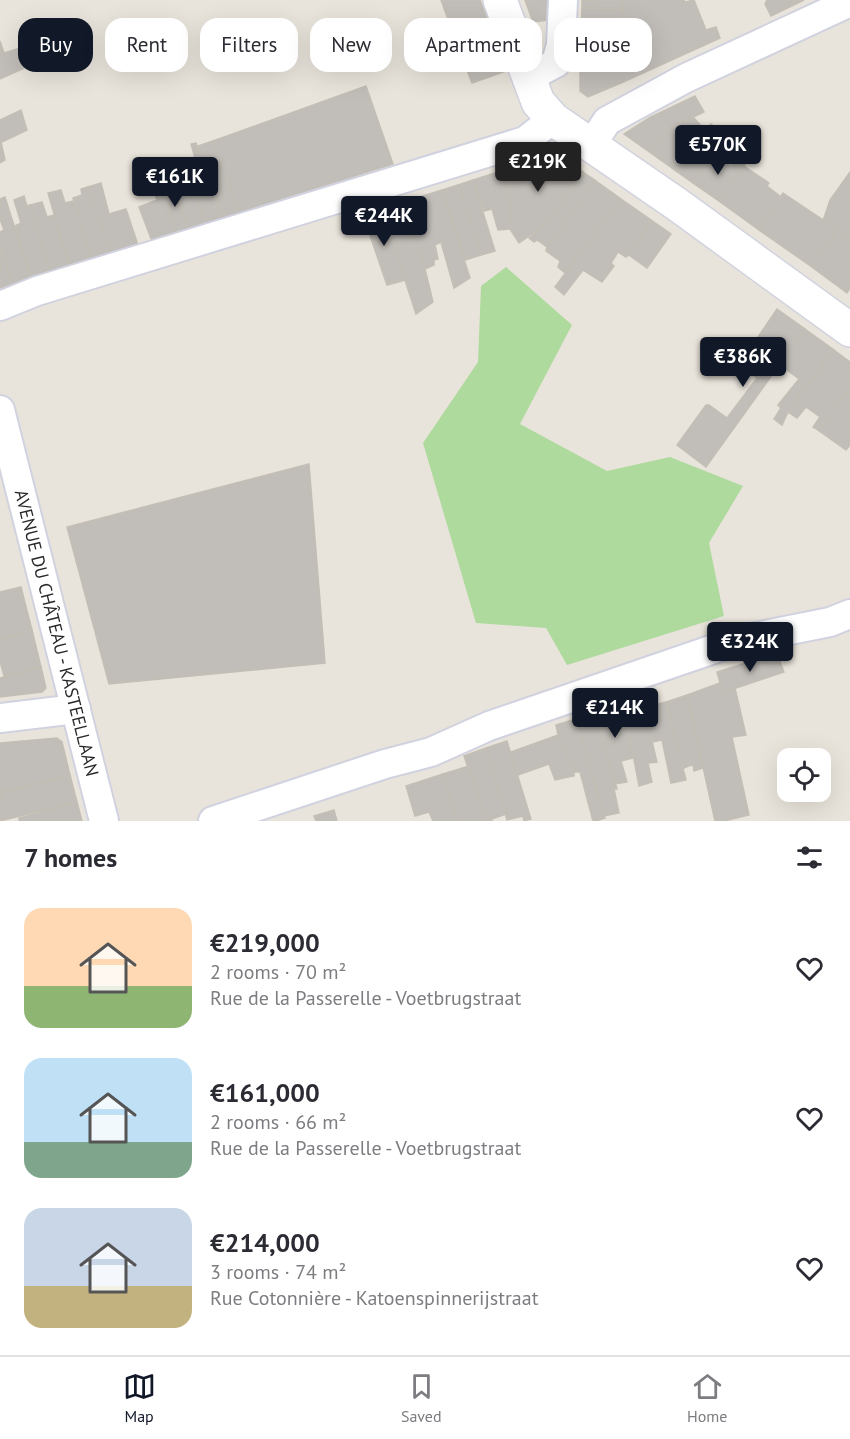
<!DOCTYPE html>
<html lang="en">
<head>
<meta charset="utf-8">
<style>
	:root { --surface:#fff; --page:#f2f2f3; --text:#2b2b33; --muted:#7c7c81; --line:#e1e1e2; --accent:#111827 }
	body { margin:0; font-family:"PT Sans",sans-serif; background:var(--page); color:var(--text); height:100vh; display:flex; flex-direction:column; font-size:22px; white-space:nowrap }
	* { box-sizing:border-box; margin:0 }
	p { font-size:20px; color:var(--muted) }
	.icon { flex:none; width:33px; height:33px; fill:none; stroke:currentColor; stroke-width:2; stroke-linecap:round; stroke-linejoin:round }
	.map { position:relative; height:821px; overflow:hidden }
	.details { display:flex; flex-direction:column; background:var(--surface); flex:1 }
	.details>* { flex:none }
	.top-card { position:absolute; left:18px; top:18px; width:814px; height:54px; display:flex; gap:12px }
	.controls { position:absolute; left:777px; top:748px; display:grid; gap:12px }
	.controls a { display:grid; place-items:center; width:54px; height:54px; border-radius:12px; background:var(--surface); box-shadow:0 6px 24px #0002; font-size:30px }
	.price { position:absolute; translate:-50% -51px; padding:0 14px; border-radius:6px; background:var(--accent); color:#fff; font-size:20px; line-height:39px; filter:drop-shadow(0 2px 3px #0008) }
	.price::after { content:''; position:absolute; left:50%; top:36px; width:18px; height:14px; margin-left:-9px; background:inherit; clip-path:polygon(0 0,100% 0,50% 100%) }
	.price.active { background:#222; color:#fff }
	ul { padding:0; list-style:none }
	li { display:flex; align-items:center; gap:18px; height:150px; padding:0 24px }
	li span { display:grid; place-items:center; flex:none; width:168px; height:120px; border-radius:18px; color:#555 }
	li>.icon { margin-inline-start:auto }
	span .icon { width:72px; height:72px; fill:#fffc; stroke-width:1 }
	li b { font-size:26px }
	h2 { display:flex; justify-content:space-between; align-items:center; height:72px; padding:0 24px; font-size:26px }
	.pill { padding:0 21px; border-radius:18px; background:var(--surface); box-shadow:0 6px 24px #0002; font-size:21px; line-height:54px }
	.pill.active { background:var(--accent); color:#fff }
	.menu { display:flex; justify-content:space-around; align-items:center; height:84px; border-top:2px solid var(--line); background:var(--surface); font-size:16px; color:var(--muted) }
	.menu a { display:grid; justify-items:center; gap:3px }
	.menu .active { color:var(--accent) }
	.map>svg:first-child { display:block }
	.green { fill:#aeda9d }
	.building { fill:#c1bdb8; stroke:#c4bfb5; stroke-width:1.5 }
	.lines { fill:none; stroke-linecap:round; stroke-linejoin:round }
	.minor-casing { stroke:#d1d2df; stroke-width:32 }
	.tertiary-casing { stroke:#d1d2df; stroke-width:36 }
	.minor { stroke:#fff; stroke-width:28 }
	.tertiary { stroke:#fff; stroke-width:33 }
	.labels { text-anchor:middle; stroke-width:4.5; stroke-linejoin:round; paint-order:stroke }
	.street-label { font-size:18px; fill:#282828; stroke:#fff }
</style>
</head>
<body>
<div class="map">
<svg width="850" height="821" viewBox="0 0 850 821">
	<rect width="100%" height="100%" fill="#e9e4db"/>
	<polygon class="green" points="506,267 572,325 520,424 607,471 670,457 743,486 709,543 724,616 567,665 546,628 476,623 423,443 478,362 481,286"/>
	<g class="building">
		<polygon points="441,0 480,0 494,38 459,50"/>
		<polygon points="525,0 548,0 548,20 533,22"/>
		<polygon points="582,0 623,0 622,9 582,8"/>
		<polygon points="623,0 684,0 685,2 694,0 706,30 716,27 720,38 621,83"/>
		<polygon points="767,0 804,0 771,16 765,4"/>
		<polygon points="582,8 622,9 622,34 581,32"/>
		<polygon points="581,32 622,34 622,65 580,64"/>
		<polygon points="494,38 506,71 472,83 459,50"/>
		<polygon points="0,41 4,53 24,47 31,65 0,79"/>
		<polygon points="580,64 622,65 621,83 588,97 580,91"/>
		<polygon points="366,86 393,164 239,213 213,141"/>
		<polygon points="695,96 704,112 667,130 651,153 624,134 649,118"/>
		<polygon points="21,110 27,130 0,143 0,120"/>
		<polygon points="694,118 705,130 672,168 651,153 667,130"/>
		<polygon points="711,124 726,135 693,183 672,168"/>
		<polygon points="213,141 239,213 222,219 198,146"/>
		<polygon points="1,142 5,160 0,163 0,143"/>
		<polygon points="196,143 222,219 206,224 186,165 196,162 191,144"/>
		<polygon points="712,153 731,166 735,160 739,164 742,160 746,163 719,201 693,183"/>
		<polygon points="560,156 583,172 549,222 519,243 510,229 511,202 501,171"/>
		<polygon points="176,159 183,179 190,177 206,224 188,229 166,162"/>
		<polygon points="744,166 769,183 767,186 781,197 759,230 719,201"/>
		<polygon points="501,171 511,202 510,229 498,230 492,209 484,211 473,180"/>
		<polygon points="583,172 596,181 547,247 537,240 534,242 529,238 549,222"/>
		<polygon points="850,172 850,238 823,221 830,200"/>
		<polygon points="473,180 495,251 481,255 458,185"/>
		<polygon points="596,181 621,199 565,273 558,267 560,261 546,251 547,247"/>
		<polygon points="101,183 109,214 126,209 138,245 110,254 88,187"/>
		<polygon points="174,183 188,229 177,233 162,187"/>
		<polygon points="458,185 481,255 465,260 442,190"/>
		<polygon points="88,187 110,254 92,259 73,198 82,195 81,189"/>
		<polygon points="162,187 177,233 152,241 139,207 157,200 153,189"/>
		<polygon points="61,190 65,203 74,201 92,259 69,266 48,193"/>
		<polygon points="442,190 470,278 454,288 441,242 435,245 438,259 434,260 434,265 425,269 401,203"/>
		<polygon points="783,193 838,230 812,267 759,230"/>
		<polygon points="24,196 27,206 30,205 51,272 31,279 15,226 21,223 14,200"/>
		<polygon points="5,197 31,279 13,284 0,247 0,232 4,230 0,219 0,199"/>
		<polygon points="621,199 651,220 629,255 626,257 618,252 611,263 614,266 602,282 583,270 564,295 555,287"/>
		<polygon points="42,202 47,217 54,215 69,266 51,272 30,205"/>
		<polygon points="401,203 425,269 433,302 416,314 382,209"/>
		<polygon points="382,209 406,280 387,285 363,215"/>
		<polygon points="651,220 671,234 647,268 629,255"/>
		<polygon points="838,230 850,238 850,288 847,293 812,267"/>
		<polygon points="0,247 13,284 0,288"/>
		<polygon points="777,309 805,329 706,467 677,445 706,405 709,405 727,418 757,378 739,365"/>
		<polygon points="805,329 834,350 788,412 782,425 774,419 781,408 778,405 799,379 779,364"/>
		<polygon points="834,350 850,362 850,388 818,430 813,427 820,417 806,407 797,418 788,412"/>
		<polygon points="850,388 850,445 846,450 818,430"/>
		<polygon points="309,464 325,663 109,684 67,527"/>
		<polygon points="21,587 32,630 0,639 0,592"/>
		<polygon points="32,630 41,667 4,676 0,661 0,639"/>
		<polygon points="771,655 779,659 784,672 724,692 720,683 717,672"/>
		<polygon points="41,667 46,688 42,692 0,697 0,678"/>
		<polygon points="720,683 724,692 735,688 746,735 732,737 749,815 724,821 715,821 687,695"/>
		<polygon points="687,695 703,768 694,771 693,764 682,769 666,702"/>
		<polygon points="666,702 686,780 671,783 662,740 652,742 644,708"/>
		<polygon points="620,704 625,713 633,758 621,761 627,782 615,784 595,712"/>
		<polygon points="644,708 657,762 648,763 652,782 639,786 625,713"/>
		<polygon points="595,712 617,789 614,789 619,813 604,816 576,719"/>
		<polygon points="576,719 605,818 596,821 593,821 580,772 574,772 558,735 556,725"/>
		<polygon points="558,735 574,772 574,776 555,780 549,764 518,775 511,752"/>
		<polygon points="57,738 62,742 70,775 0,793 0,743"/>
		<polygon points="507,741 531,819 524,821 523,816 507,820 486,748"/>
		<polygon points="486,748 506,814 492,819 492,821 486,821 464,756"/>
		<polygon points="469,766 486,821 458,821 443,774"/>
		<polygon points="443,774 458,821 433,821 429,812 415,816 406,786"/>
		<polygon points="70,775 77,802 0,821 0,793"/>
		<polygon points="77,802 82,821 19,821 19,818"/>
		<polygon points="334,810 337,821 316,821 314,816"/>
	</g>
	<g class="lines">
		<defs>
			<g id="minor">
				<polyline points="528,78 556,63 561,45 563,0"/>
				<polyline points="592,144 607,121 686,78 850,2"/>
				<polyline points="0,306 37,291 525,141 553,119"/>
				<path id="s1" d="M 0,410 L 104,821"/>
				<polyline points="0,718 76,709"/>
				<polyline points="213,821 385,764 431,752 489,726 740,640 830,622 850,614"/>
			</g>
			<polyline id="tertiary" points="500,0 538,102 553,119 678,205 850,330"/>
		</defs>
		<use href="#minor" class="minor-casing"/>
		<use href="#tertiary" class="tertiary-casing"/>
		<use href="#minor" class="minor"/>
		<use href="#tertiary" class="tertiary"/>
	</g>
	<g class="labels">
		<g class="street-label">
			<text dy="6" stroke="none"><textPath href="#s1" startOffset="230">AVENUE DU CHÂTEAU - KASTEELLAAN</textPath></text>
		</g>
	</g>
</svg>
<div class="controls">
<a><svg class="icon" aria-label="locate" viewBox="0 0 24 24"><circle cx="12" cy="12" r="6"/><path d="M12 2v4M12 18v4M2 12h4M18 12h4"/></svg></a>
</div>
<b class="price" style="left:718px;top:176px">€570K</b>
<b class="price active" style="left:538px;top:193px">€219K</b>
<b class="price" style="left:175px;top:208px">€161K</b>
<b class="price" style="left:384px;top:247px">€244K</b>
<b class="price" style="left:743px;top:388px">€386K</b>
<b class="price" style="left:750px;top:673px">€324K</b>
<b class="price" style="left:615px;top:739px">€214K</b>
<div class="top-card">
<a class="pill active">Buy</a>
<a class="pill">Rent</a>
<a class="pill">Filters</a>
<a class="pill">New</a>
<a class="pill">Apartment</a>
<a class="pill">House</a>
</div>
</div>
<section class="details">
<h2>7 homes<svg class="icon" aria-label="filters" viewBox="0 0 24 24"><path d="M4 7h16M4 17h16"/><circle cx="9" cy="7" r="2"/><circle cx="15" cy="17" r="2"/></svg></h2>
<ul>
<li><span style="background:linear-gradient(#ffd9b3 65%,#8fb573 0)"><svg class="icon" aria-label="home" viewBox="0 0 24 24"><path d="M3 11l9-7 9 7M6 9v11h12V9"/></svg></span><div><b>€219,000</b><p>2 rooms · 70 m²</p><p>Rue de la Passerelle - Voetbrugstraat</p></div><svg class="icon" aria-label="heart" viewBox="0 0 24 24"><path d="M12 20l-8-8c-3-5 5-10 8-4 3-6 11-1 8 4z"/></svg></li>
<li><span style="background:linear-gradient(#bfe0f5 70%,#7fa58c 0)"><svg class="icon" aria-label="home" viewBox="0 0 24 24"><path d="M3 11l9-7 9 7M6 9v11h12V9"/></svg></span><div><b>€161,000</b><p>2 rooms · 66 m²</p><p>Rue de la Passerelle - Voetbrugstraat</p></div><svg class="icon" aria-label="heart" viewBox="0 0 24 24"><path d="M12 20l-8-8c-3-5 5-10 8-4 3-6 11-1 8 4z"/></svg></li>
<li><span style="background:linear-gradient(#c9d6e8 65%,#c2b280 0)"><svg class="icon" aria-label="home" viewBox="0 0 24 24"><path d="M3 11l9-7 9 7M6 9v11h12V9"/></svg></span><div><b>€214,000</b><p>3 rooms · 74 m²</p><p>Rue Cotonnière - Katoenspinnerijstraat</p></div><svg class="icon" aria-label="heart" viewBox="0 0 24 24"><path d="M12 20l-8-8c-3-5 5-10 8-4 3-6 11-1 8 4z"/></svg></li>
</ul>
</section>
<nav class="menu">
<a class="active"><svg class="icon" aria-label="map" viewBox="0 0 24 24"><path d="M3 6l6-2 6 2 6-2v14l-6 2-6-2-6 2zM9 4v14M15 6v14"/></svg>Map</a>
<a><svg class="icon" aria-label="saved" viewBox="0 0 24 24"><path d="M7 4h10v16l-5-4-5 4z"/></svg>Saved</a>
<a><svg class="icon" aria-label="home" viewBox="0 0 24 24"><path d="M3 11l9-7 9 7M6 9v11h12V9"/></svg>Home</a>
</nav>
</body>
</html>
